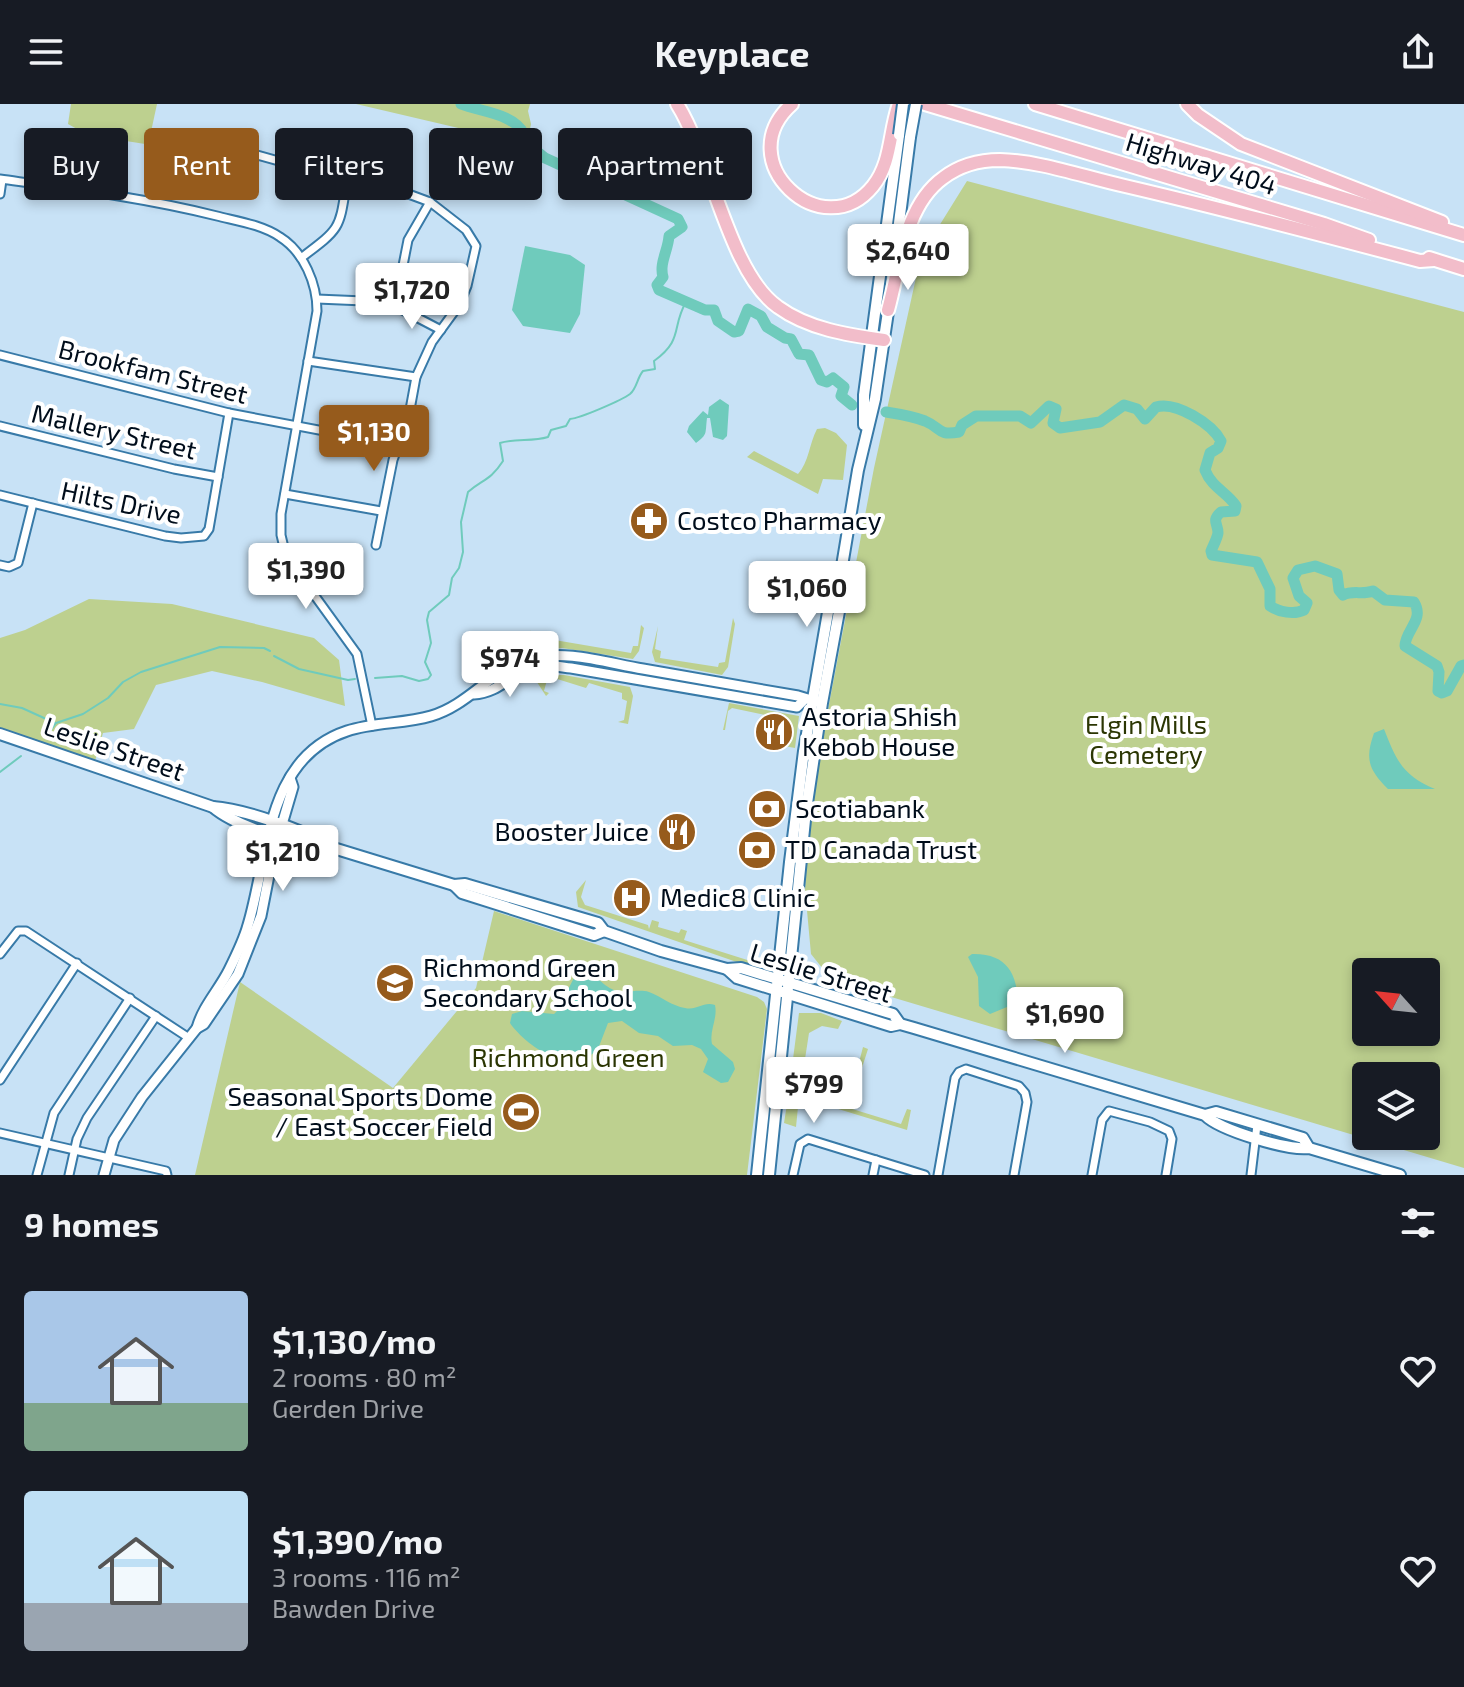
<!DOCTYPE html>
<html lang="en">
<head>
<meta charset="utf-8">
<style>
	:root { --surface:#171b24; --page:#20242c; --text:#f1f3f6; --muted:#9ea1a6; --accent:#965b1c }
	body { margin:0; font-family:"Exo 2",sans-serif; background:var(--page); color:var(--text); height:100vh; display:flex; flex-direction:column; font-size:30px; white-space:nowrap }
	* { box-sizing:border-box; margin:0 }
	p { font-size:26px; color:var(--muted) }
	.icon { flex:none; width:44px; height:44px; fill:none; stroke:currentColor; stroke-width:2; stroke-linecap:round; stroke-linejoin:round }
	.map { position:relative; height:1071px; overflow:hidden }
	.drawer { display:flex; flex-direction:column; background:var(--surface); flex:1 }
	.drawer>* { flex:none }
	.top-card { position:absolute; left:24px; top:24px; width:800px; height:72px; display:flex; gap:16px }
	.needle { width:52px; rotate:297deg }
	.buttons { position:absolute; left:1352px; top:854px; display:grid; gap:16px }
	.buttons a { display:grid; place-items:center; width:88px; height:88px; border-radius:8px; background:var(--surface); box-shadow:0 4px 12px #0003; font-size:40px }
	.price { position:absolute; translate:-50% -68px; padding:0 18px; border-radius:8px; background:#fff; color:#222; font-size:26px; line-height:52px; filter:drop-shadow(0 2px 4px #0008) }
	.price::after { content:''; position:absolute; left:50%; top:48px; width:24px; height:18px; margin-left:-12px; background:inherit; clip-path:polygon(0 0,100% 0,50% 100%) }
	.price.on { background:var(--accent); color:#fff }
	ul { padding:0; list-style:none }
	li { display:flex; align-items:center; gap:24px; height:200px; padding:0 24px }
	li span { display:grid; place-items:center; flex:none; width:224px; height:160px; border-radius:8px; color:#555 }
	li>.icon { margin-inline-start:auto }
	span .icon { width:96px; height:96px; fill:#fffc; stroke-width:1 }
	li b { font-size:34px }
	h2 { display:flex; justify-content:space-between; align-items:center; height:96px; padding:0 24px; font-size:34px }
	.pill { padding:0 28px; border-radius:8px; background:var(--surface); box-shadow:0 4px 12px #0003; font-size:28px; line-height:72px }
	.pill.on { background:var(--accent); color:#fff }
	header { display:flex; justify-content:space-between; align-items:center; height:104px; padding:0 24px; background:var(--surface); font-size:36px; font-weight:700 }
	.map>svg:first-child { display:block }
	.green { fill:#bdd08f; fill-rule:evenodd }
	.water { fill:#6fcbbc }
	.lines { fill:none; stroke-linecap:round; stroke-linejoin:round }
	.stream { stroke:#6fcbbc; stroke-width:2 }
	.river { stroke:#6fcbbc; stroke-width:11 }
	.minor-casing { stroke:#387aa8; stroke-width:11 }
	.tertiary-casing { stroke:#387aa8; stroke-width:13 }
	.secondary-casing { stroke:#387aa8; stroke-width:14 }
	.motorway-casing { stroke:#fff; stroke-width:16 }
	.minor { stroke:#fff; stroke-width:7 }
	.tertiary { stroke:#fff; stroke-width:9 }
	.secondary { stroke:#fff; stroke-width:10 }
	.motorway { stroke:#f2bdca; stroke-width:12 }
	.secondary-bridge-casing { stroke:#387aa8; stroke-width:14; stroke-linecap:butt }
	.secondary-bridge { stroke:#fff; stroke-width:10 }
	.labels { text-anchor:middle; stroke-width:8; stroke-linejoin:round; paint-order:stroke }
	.street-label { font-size:26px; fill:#000d1b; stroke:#fff }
	.poi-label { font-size:26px; fill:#000d1b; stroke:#fff; text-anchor:start }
	.park-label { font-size:26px; fill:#2b3603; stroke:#fff }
</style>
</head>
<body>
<header><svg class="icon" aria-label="menu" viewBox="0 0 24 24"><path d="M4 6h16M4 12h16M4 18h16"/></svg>Keyplace<svg class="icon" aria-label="share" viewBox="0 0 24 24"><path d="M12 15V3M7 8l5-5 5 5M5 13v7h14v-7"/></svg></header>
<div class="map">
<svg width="1464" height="1071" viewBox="0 0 1464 1071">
	<rect width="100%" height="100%" fill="#c8e2f6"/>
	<g class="green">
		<polygon points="71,0 157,0 149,37 145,40 88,31 68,20"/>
		<polygon points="356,0 530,0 528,7 531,20 526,45 510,41 501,34"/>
		<path d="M 967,77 L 1464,208 L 1464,1064 L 831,875 L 811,850 L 805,785 L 811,695 L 874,364 L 921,151 ZM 1366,868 L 1426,868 L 1426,928 L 1366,928 ZM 1366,972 L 1426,972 L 1426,1032 L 1366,1032 Z"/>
		<path d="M 825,324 L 836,329 L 847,341 L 843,376 L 823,375 L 818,390 L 747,353 L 754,347 L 798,370 C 809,358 809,340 817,325 Z"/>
		<polygon points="89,495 172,500 314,534 339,556 345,602 262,578 212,567 156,581 134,625 103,629 95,657 0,628 0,534 25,526"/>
		<polygon points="733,514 735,520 728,563 722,571 655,558 652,548 658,522 655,545 661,547 660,554 718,563 719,559 725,558"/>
		<polygon points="641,521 644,524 639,547 633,555 562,544 528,547 527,542 531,526 531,532 631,549 633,542 638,542"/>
		<polygon points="547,571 564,571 630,583 633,592 628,620 618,618 624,616 627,597 622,595 622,589 589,579 586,584 554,574 553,577 547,576 544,587 549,589 546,592 535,575"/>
		<polygon points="729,599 799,612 795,644 784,642 788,624 783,623 784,615 732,604 728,607 725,626 723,626"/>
		<polygon points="586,776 581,793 585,801 648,821 649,825 652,816 659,818 658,823 679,829 681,825 687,827 684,836 760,860 761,864 754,864 578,803 576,788"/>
		<polygon points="494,807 757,893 764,898 767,905 747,1071 195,1071 240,878 393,984 476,884"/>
		<polygon points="799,909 821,909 842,917 838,925 822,922 809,929 805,955 799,959 793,955"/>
		<polygon points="863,943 868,945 849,1004 901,1020 907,1005 911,1006 907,1026 799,993 796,1023 784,1019 792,969 800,970 800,984 803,986 812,987 813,991 827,994 828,991 846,996 850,989 847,983 854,978"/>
	</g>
	<g class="water">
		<polygon points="525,142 570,151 585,161 580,210 570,229 523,222 512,206"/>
		<path d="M 720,295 L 729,301 L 727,332 L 723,336 L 713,333 L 710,314 L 707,314 C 705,330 708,330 696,339 L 687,328 L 689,322 L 703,307 L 708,311 L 709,303 Z"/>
		<path d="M 1384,625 C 1396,656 1403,672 1435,685 L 1388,685 C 1368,665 1365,655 1374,629 Z"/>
		<path d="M 972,850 C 1011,849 1019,875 1018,908 L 1007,903 L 990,910 L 979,902 L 978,873 L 968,853 Z"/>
		<path d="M 578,866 C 599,870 602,883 617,887 C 628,889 639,885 649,888 C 662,893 672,902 685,904 C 697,907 703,897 715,901 C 718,915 709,926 712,940 L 733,958 L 735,965 L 728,978 L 721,979 L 703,968 L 708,955 L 701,945 L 692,941 L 673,942 L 658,932 L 639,929 L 622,917 L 608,919 L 598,945 L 591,951 C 577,948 565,953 552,951 C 539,949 517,930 510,919 L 512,910 L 522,907 L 554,910 L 557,907 Z"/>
	</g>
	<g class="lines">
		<g class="stream">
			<polyline points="274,552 299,565 348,576 355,575"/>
			<path d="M 375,574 L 402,572 L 419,577 L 428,575 L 431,571 L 425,558 L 431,539 L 427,516 L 429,508 L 449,491 L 452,474 L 459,464 L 463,448 L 461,418 L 468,388 C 483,375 490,377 503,357 L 500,339 C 516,334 532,338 548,333 L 551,326 L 566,322 L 570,315 C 581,314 622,296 630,290 C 637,284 637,274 643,267 L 655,265 L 654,257 C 684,235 671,224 686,198"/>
			<polyline points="0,600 22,604 55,619"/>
			<polyline points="48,630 56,619 83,610 108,594 123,578 141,568 220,543 264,544 270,547"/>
			<polyline points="0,668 21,652"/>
		</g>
		<g class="river">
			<path d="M 461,0 C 481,8 513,9 524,30 L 519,49 L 529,52 L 535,46 L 545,54 L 678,115 L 682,123 L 669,132 C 668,147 659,159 663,173 L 657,181 L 659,186 L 705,206 L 714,206 L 718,217 L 734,228 L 739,227 L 748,205 L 761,212 L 767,223 L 785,234 L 791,235 L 799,250 L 809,251 L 821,276 L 827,278 L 833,274 L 844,283 L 841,292 L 852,301"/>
			<path d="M 886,308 C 899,310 912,312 925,317 C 942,324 937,332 959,328 L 962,321 L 976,312 L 1020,312 L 1031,319 L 1049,302 L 1056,305 L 1053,319 L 1060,324 L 1100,318 L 1124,301 L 1137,305 L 1145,315 L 1156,303 C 1176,297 1212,320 1221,337 L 1218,344 L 1210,349 L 1205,366 C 1212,384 1227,388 1236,402 L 1235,407 L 1221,408 C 1211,417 1218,419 1218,429 C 1217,435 1213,442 1211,447 L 1212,451 L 1257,458 L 1270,485 L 1270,502 C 1279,508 1294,511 1304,506 L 1307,499 L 1299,492 L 1293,474 L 1298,466 L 1315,462 L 1337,470 L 1339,486 L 1343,491 C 1353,486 1362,491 1373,487 L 1385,496 L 1414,498 C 1425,516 1405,526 1405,542 L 1437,562 L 1439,568 L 1438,587 L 1442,589 L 1447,587 L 1461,562 L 1464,561"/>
		</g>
		<defs>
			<g id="minor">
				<path d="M 0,75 C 73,85 145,94 217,112 C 237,117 263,121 280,133 C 304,148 317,180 317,207 L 281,410 L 281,431 L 286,452 L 357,550 L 372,622"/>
				<polyline points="0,90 2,76"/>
				<polyline points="155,97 169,39 176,32 185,31 347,76 395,85 430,98 466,126 476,142 467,182 459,201 432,238 416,273 409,311 393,356 376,441"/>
				<path d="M 301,154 C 342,123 339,126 347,76"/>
				<polyline points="317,195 364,197 395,202 441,226"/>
				<polyline points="395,202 408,136 430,98"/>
				<polyline points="0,251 229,309 398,341"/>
				<polyline points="308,257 416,273"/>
				<polyline points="0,322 174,365 218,373"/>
				<polyline points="285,390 381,407"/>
				<polyline points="0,391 165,432 181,434 204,432 209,425 229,309"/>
				<polyline points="0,461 9,463 18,459 33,399"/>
				<polyline points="0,850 18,827 26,827 189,934"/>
				<polyline points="0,976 77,859"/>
				<polyline points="0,1029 166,1067 167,1071"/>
				<polyline points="37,1071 54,1009 130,894"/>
				<polyline points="69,1071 77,1035 87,1014 156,912"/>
				<polyline points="793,1071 800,1040 808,1035 925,1071"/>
				<polyline points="873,1071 876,1056"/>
				<polyline points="938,1071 955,974 959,968 966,965 1019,982 1025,989 1027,998 1014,1071"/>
				<polyline points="1092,1071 1102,1016 1109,1007 1150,1018 1169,1027 1172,1035 1166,1071"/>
				<polyline points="1251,1071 1257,1021"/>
			</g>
			<g id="tertiary">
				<path d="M 474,590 C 500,589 514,566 538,562 C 548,560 561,563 571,564 L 797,603 L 805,595"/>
				<path d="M 197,924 C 203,902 219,886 229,866 C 236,852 244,836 248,821 C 269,752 265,654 347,627 C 374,618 404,620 431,612 C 469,601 491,566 529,555 C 565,545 607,559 643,565 C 695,574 747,583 798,592 L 818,598"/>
				<polyline points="104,1071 114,1036 142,993 197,924 204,920 238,870 261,812 273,751 293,683 290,674"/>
			</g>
			<g id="secondary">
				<polyline points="894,158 910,33"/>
				<polyline points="864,321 864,291 899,31"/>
				<path d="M 0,630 L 213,703 C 243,705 305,726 330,743 L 454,781 L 465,780 L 598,819 L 604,827 L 661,847 L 727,865 L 741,864 L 893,910 L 900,920"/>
				<path d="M 213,703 C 235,722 301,744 330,743"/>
				<polyline points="454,781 462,789 594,831 604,827"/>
				<path d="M 727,865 L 737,874 L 891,922 L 900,920 L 914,924 L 1205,1011 C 1219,1026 1289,1047 1309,1044 L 1400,1071"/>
				<polyline points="1205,1011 1216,1008 1303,1034 1309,1044"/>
				<polyline points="757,1071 790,758 804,647 832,485 841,468"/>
				<polyline points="769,1071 806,706 822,599 843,486 841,468 858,366 875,295 889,201"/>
			</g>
			<g id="motorway">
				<path d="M 677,0 C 711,54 729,169 778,203 C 808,225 848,231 884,236"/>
				<path d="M 792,0 C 728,57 823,144 873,82 C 892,58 889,27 899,0"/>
				<polyline points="925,0 1324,120 1369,136"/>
				<polyline points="1035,0 1464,131"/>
				<polyline points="1187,0 1198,11 1241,40 1442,118"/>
				<polyline points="1429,154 1464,165"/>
				<path d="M 888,206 C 900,163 904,102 943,74 C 960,61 978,56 1000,56 C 1041,57 1084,73 1125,82 C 1224,105 1322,131 1420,157 L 1434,156"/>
			</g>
		</defs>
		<use href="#minor" class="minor-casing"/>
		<use href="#tertiary" class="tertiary-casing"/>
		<use href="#secondary" class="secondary-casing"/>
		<use href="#motorway" class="motorway-casing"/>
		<use href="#minor" class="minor"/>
		<use href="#tertiary" class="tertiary"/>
		<use href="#secondary" class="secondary"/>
		<use href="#motorway" class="motorway"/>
		<defs>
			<g id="secondary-bridge">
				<polyline points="899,31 903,0"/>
				<polyline points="910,33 916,0"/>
			</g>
		</defs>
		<use href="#secondary-bridge" class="secondary-bridge-casing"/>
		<use href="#secondary-bridge" class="secondary-bridge"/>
	</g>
	<defs>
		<symbol id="pharmacy-disc" viewBox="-11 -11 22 22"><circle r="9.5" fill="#965b1c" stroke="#fff"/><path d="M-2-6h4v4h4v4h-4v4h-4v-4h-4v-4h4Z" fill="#fff"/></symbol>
		<symbol id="restaurant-disc" viewBox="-11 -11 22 22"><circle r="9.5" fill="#965b1c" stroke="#fff"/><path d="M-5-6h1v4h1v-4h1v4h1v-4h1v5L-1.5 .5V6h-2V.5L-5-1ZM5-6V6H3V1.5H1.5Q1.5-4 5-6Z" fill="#fff"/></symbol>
		<symbol id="bank-disc" viewBox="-11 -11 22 22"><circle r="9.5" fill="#965b1c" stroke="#fff"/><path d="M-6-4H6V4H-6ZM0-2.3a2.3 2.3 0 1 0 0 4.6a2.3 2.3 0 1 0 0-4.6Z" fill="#fff"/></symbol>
		<symbol id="hospital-disc" viewBox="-11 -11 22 22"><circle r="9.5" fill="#965b1c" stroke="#fff"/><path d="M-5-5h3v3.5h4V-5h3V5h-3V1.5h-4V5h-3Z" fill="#fff"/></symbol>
		<symbol id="school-disc" viewBox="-11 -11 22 22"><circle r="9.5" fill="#965b1c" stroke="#fff"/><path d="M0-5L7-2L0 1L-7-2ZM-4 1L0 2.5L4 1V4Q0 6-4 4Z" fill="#fff"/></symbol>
		<symbol id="stadium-disc" viewBox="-11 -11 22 22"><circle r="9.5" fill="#965b1c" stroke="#fff"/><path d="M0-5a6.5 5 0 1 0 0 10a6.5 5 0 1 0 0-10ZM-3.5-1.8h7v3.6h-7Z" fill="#fff"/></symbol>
	</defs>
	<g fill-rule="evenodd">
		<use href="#pharmacy-disc" x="627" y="395" width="44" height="44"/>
		<use href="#restaurant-disc" x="752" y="606" width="44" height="44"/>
		<use href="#bank-disc" x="745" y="683" width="44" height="44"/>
		<use href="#restaurant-disc" x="655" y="706" width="44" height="44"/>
		<use href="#bank-disc" x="735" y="724" width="44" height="44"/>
		<use href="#hospital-disc" x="610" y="772" width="44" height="44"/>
		<use href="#school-disc" x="373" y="857" width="44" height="44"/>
		<use href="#stadium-disc" x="499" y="986" width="44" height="44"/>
	</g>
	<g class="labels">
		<g class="street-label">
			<text transform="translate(1201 60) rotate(17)" y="9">Highway 404</text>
			<text transform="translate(153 268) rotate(14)" y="9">Brookfam Street</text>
			<text transform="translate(114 328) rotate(13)" y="9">Mallery Street</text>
			<text transform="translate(121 399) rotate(12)" y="9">Hilts Drive</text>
			<text transform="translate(114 645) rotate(19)" y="9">Leslie Street</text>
			<text transform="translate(821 869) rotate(17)" y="9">Leslie Street</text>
		</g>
		<g class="poi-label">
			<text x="677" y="426">Costco Pharmacy</text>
			<text x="802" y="622">Astoria Shish<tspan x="802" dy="30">Kebob House</tspan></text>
			<text x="795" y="714">Scotiabank</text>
			<text x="649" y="737" text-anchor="end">Booster Juice</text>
			<text x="785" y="755">TD Canada Trust</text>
			<text x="660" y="803">Medic8 Clinic</text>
			<text x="423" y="873">Richmond Green<tspan x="423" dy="30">Secondary School</tspan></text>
			<text x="493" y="1002" text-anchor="end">Seasonal Sports Dome<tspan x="493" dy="30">/ East Soccer Field</tspan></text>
		</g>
		<g class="park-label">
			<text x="1146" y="630">Elgin Mills<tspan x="1146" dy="30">Cemetery</tspan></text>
			<text x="568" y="963">Richmond Green</text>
		</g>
	</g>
</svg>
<div class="buttons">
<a><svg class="needle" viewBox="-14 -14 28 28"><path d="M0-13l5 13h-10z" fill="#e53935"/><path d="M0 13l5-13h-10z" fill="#9ea1a6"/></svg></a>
<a><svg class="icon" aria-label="layers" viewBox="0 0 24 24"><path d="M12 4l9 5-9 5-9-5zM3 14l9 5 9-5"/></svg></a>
</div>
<b class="price" style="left:908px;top:188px">$2,640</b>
<b class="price" style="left:412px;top:227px">$1,720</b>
<b class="price on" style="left:374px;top:369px">$1,130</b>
<b class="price" style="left:306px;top:507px">$1,390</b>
<b class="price" style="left:807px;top:525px">$1,060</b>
<b class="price" style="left:510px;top:595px">$974</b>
<b class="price" style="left:283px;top:789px">$1,210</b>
<b class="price" style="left:1065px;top:951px">$1,690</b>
<b class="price" style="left:814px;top:1021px">$799</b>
<div class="top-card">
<a class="pill">Buy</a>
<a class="pill on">Rent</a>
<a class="pill">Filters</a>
<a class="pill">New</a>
<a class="pill">Apartment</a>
</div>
</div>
<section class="drawer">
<h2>9 homes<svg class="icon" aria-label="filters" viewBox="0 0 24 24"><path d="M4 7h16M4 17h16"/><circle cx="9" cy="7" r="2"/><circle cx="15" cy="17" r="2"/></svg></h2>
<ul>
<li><span style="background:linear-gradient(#a9c7e8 70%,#7fa58c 0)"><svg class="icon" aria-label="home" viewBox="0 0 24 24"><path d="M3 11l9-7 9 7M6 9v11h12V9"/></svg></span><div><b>$1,130/mo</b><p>2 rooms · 80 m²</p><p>Gerden Drive</p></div><svg class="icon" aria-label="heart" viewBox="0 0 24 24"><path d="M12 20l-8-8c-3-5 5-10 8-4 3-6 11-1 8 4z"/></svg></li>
<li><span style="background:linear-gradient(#bfe0f5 70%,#9aa5b1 0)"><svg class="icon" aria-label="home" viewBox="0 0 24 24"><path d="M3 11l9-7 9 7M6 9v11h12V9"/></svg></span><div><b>$1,390/mo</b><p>3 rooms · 116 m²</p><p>Bawden Drive</p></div><svg class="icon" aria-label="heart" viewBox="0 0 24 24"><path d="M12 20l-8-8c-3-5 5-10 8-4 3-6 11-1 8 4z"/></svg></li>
</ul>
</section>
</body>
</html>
